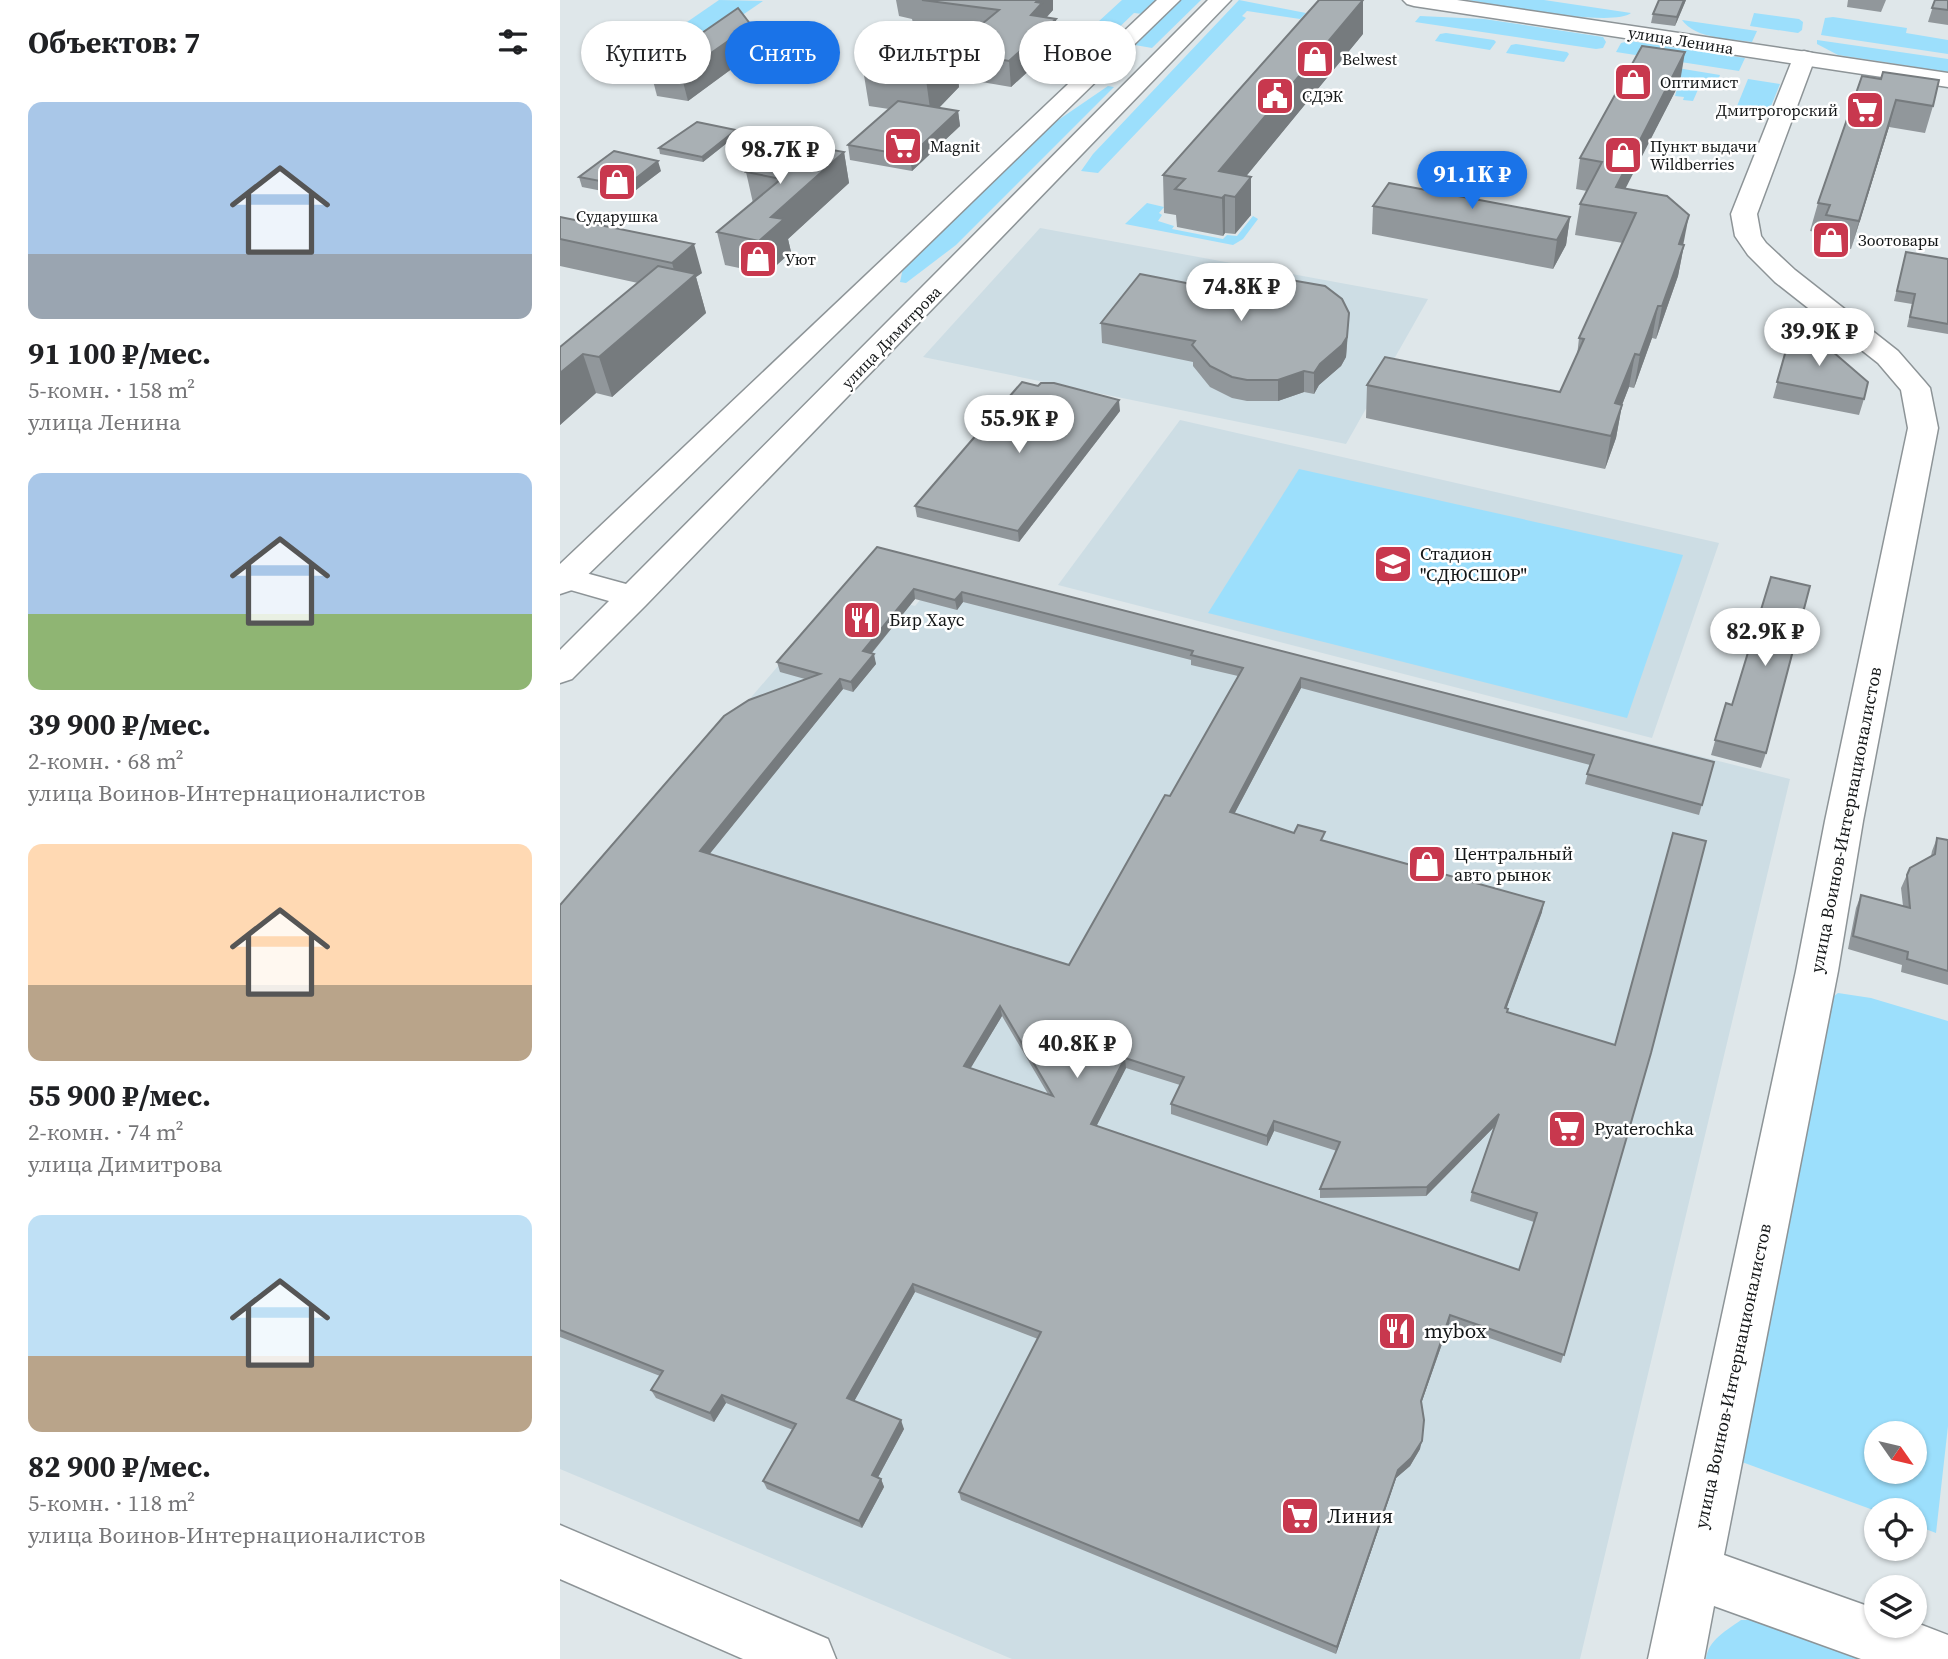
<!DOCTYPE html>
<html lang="ru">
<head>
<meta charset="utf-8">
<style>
	:root { --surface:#fff; --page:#f2f2f2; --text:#202124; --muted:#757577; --accent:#1a73e8 }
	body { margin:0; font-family:"Source Serif 4",serif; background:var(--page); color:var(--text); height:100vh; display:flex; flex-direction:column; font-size:26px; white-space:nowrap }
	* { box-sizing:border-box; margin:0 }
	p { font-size:23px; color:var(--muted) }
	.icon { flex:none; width:38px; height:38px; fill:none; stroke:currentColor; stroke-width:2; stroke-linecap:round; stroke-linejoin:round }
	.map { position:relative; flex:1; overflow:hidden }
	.side { display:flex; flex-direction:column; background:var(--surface); width:560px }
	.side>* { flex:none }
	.top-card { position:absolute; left:21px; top:21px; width:665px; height:63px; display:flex; gap:14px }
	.needle { width:46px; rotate:124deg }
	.buttons { position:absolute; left:1304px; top:1421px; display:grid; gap:14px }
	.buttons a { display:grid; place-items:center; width:63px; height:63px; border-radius:50%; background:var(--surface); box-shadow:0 2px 5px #0004; font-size:35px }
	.price { position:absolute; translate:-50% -60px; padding:0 16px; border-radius:24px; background:#fff; color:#222; font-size:23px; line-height:46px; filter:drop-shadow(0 2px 4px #0008) }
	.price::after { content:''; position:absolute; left:50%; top:42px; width:21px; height:16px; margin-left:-10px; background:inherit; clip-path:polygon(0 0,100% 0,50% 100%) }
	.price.on { background:var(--accent); color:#fff }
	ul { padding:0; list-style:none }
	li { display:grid; align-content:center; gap:14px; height:371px; padding:0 28px }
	li span { display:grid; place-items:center; height:217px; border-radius:14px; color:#555 }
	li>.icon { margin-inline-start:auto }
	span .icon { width:126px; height:126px; fill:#fffc; stroke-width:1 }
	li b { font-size:30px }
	h2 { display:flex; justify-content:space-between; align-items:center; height:84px; padding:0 28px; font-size:30px }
	.pill { padding:0 24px; border-radius:32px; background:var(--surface); box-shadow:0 2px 5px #0004; font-size:24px; line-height:63px }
	.pill.on { background:var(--accent); color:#fff }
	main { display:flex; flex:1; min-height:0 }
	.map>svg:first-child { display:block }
	.built { fill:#cddde4 }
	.green { fill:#9cdffc; fill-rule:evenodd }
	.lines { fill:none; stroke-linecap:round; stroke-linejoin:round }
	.minor-casing { stroke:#8d9497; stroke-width:3 }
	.major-casing { stroke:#8d9497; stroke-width:3 }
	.minor { fill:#fff; fill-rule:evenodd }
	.major { fill:#fff; fill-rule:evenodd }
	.wall { fill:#91979b; fill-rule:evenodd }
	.shaded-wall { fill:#767b7e }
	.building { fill:#a9b0b4; stroke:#767b7e; stroke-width:2; fill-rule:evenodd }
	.labels { text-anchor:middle; stroke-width:5; stroke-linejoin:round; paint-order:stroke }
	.far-street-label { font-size:16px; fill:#131617; stroke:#fff }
	.far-poi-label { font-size:16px; fill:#131617; stroke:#fff; text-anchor:start }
	.poi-label { font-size:18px; fill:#131617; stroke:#fff; text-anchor:start }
	.street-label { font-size:18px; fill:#131617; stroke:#fff }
	.near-poi-label { font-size:21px; fill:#131617; stroke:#fff; text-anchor:start }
</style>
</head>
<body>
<main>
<section class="side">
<h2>Объектов: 7<svg class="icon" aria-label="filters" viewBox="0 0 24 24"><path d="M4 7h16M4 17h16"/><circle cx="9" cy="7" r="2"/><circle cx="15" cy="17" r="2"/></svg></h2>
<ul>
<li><span style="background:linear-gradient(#a9c7e8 70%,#9aa5b1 0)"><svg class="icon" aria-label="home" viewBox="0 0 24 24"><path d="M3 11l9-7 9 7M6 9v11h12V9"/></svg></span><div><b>91 100 ₽/мес.</b><p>5-комн. · 158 m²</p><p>улица Ленина</p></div></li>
<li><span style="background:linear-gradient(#a9c7e8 65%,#8fb573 0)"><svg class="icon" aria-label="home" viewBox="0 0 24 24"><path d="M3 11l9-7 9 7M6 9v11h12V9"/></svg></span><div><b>39 900 ₽/мес.</b><p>2-комн. · 68 m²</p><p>улица Воинов-Интернационалистов</p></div></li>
<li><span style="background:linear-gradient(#ffd9b3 65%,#b9a48a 0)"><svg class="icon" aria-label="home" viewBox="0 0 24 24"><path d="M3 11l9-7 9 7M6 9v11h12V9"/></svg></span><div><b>55 900 ₽/мес.</b><p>2-комн. · 74 m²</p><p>улица Димитрова</p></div></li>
<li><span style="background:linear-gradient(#bfe0f5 65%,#b9a48a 0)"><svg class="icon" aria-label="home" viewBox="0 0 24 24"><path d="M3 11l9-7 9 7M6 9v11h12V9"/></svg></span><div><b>82 900 ₽/мес.</b><p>5-комн. · 118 m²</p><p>улица Воинов-Интернационалистов</p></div></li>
</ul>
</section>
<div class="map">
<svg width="1388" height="1659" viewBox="0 0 1388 1659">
	<rect width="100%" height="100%" fill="#dfe7ea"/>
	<g class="built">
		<polygon points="480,228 868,299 786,444 363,357"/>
		<polygon points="620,420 1159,543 1092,738 498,585"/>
		<polygon points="387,567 1230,779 1020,1659 452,1659 0,1469 0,920 285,588 355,606"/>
	</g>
	<g class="green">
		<polygon points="159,0 203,1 118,59 82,53"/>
		<polygon points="562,0 598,0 583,14 574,13 545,41 547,42 544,46 514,44"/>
		<polygon points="619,0 641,0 592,48 575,45 575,43"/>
		<polygon points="679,0 746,13 740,19 687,11 682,16 686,18 538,173 521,171 533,154"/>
		<path d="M 907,0 L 984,0 L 1071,13 C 1052,28 936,4 907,0 Z"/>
		<polygon points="1194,13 1239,19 1243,22 1242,30 1238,33 1190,26"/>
		<polygon points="860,16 924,19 1043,37 1046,42 1043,48 1036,49 855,22"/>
		<polygon points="1273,17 1347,28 1346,33 1388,40 1388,54 1261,35 1265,18"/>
		<path d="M 1122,20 L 1197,31 L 1192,42 C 1172,39 1135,39 1122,20 Z"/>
		<polygon points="886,33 934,40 936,42 930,50 875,41 880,34"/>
		<polygon points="1257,40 1388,59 1388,72 1278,55 1257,44"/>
		<polygon points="1070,41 1185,58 1179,71 1056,52 1061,43"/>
		<polygon points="956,44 1007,52 1009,54 1004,62 946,53 951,45"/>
		<polygon points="1099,65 1160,75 1158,80 1143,78 1133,101 1123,100 1124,97 1115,96 1119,82"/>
		<polygon points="1188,79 1220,84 1207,116 1175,111"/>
		<polygon points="548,86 554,87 396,245 346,283 340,282 343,268 488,127"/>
		<polygon points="587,203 604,207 599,213 602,215 598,221 614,226 612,229 663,239 667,235 677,236 693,216 698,219 683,239 673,245 565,224"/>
		<polygon points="739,469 1123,555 1067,718 648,613"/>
		<path d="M 1278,993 L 1311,998 L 1388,1021 L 1388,1426 L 1376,1533 L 1355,1525 L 1354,1510 L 1316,1511 L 1182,1462 L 1270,999 ZM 1316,1433 L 1354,1433 L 1354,1472 L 1316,1472 Z"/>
		<path d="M 1181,1620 L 1213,1620 L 1317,1659 L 1146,1659 C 1148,1640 1167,1630 1181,1620 Z"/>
	</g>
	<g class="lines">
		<defs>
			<g id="minor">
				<polygon points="597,0 620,0 12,590 0,594 0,564"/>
				<polygon points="1244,51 1252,53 1255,58 1197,214 1201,236 1206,243 1235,270 1338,351 1365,382 1370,388 1378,428 1303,821 1278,971 1164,1555 1316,1609 1316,1626 1354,1626 1354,1622 1388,1635 1388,1659 1301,1659 1154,1606 1144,1659 1088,1659 1236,971 1265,821 1348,428 1341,390 1318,363 1215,282 1188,255 1175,236 1171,214 1233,58 1236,53"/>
			</g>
			<g id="major">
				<polygon points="648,0 671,0 86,605 12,679 0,683 0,650 49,601 0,587 0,566 66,584"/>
				<polygon points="843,0 897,0 1388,73 1388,87 854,6 847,4"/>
				<polygon points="0,1525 268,1639 276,1659 183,1659 0,1579"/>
			</g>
		</defs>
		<use href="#minor" class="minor-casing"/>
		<use href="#major" class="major-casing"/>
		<use href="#minor" class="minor"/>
		<use href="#major" class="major"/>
	</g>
	<g class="wall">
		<polygon points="336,0 493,0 493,10 487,17 498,44 451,87 398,78 399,87 379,108 398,111 400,126 352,171 290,160 288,145 329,109 309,106 302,63 394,47 414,31 353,23 352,19 339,16"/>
		<polygon points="1099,0 1126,0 1115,26 1091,23 1093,14"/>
		<polygon points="1288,0 1326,0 1321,12 1287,7"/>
		<polygon points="1375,0 1388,0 1388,25 1368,22"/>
		<polygon points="191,25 196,51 128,101 97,96 90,69"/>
		<polygon points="803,34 686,176 691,177 691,215 675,234 665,233 663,236 617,227 616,215 604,213 603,175"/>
		<polygon points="1302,76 1373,106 1365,133 1329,127 1291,249 1259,243 1262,233 1250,231 1258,203"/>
		<polygon points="1120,82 1065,188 1124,245 1118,276 1096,339 1092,338 1074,388 1069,387 1062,405 1056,438 1045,469 806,418 807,385 1000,392 1017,356 1019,338 1063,243 1015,235 1020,204 1027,191 1016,189 1020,158"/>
		<polygon points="176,130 177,135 143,162 100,154 99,148"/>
		<polygon points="284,152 289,183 228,239 231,252 207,274 165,265 157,232 193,203 186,172"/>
		<polygon points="101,171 68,196 22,187 19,177"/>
		<polygon points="813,206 1010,217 1006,245 993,269 812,234"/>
		<polygon points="0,217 142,273 136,277 146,313 52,397 36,393 0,425 0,347 78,283 0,266"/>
		<polygon points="1346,252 1388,259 1388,334 1347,327 1352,304 1334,301"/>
		<polygon points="541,323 788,334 786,357 781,366 759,385 754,394 744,392 718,401 687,401 672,398 650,387 633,366 633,362 542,343"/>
		<polygon points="1232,329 1304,399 1299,415 1213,398"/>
		<polygon points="560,411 459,542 357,517 355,506"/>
		<path d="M 317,547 L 1154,762 L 1139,815 L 1025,784 L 1030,765 L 741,688 L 674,814 L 734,833 L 764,841 L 982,912 L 946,1009 L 948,1012 L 1055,1045 L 1091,1053 L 1001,1363 L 889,1324 L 861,1404 L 860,1449 L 850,1466 L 836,1478 L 776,1654 L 401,1500 L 399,1492 L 478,1339 L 355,1292 L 294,1401 L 344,1429 L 318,1477 L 321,1479 L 324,1487 L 302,1528 L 207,1489 L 203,1481 L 233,1430 L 166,1403 L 154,1422 L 96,1398 L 91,1390 L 100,1376 L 0,1337 L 0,905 L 245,679 L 220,672 L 217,662 ZM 355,599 L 397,610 L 403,602 L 631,660 L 631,665 L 678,676 L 610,796 L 509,965 L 149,854 L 283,689 L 293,692 L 316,664 L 312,653 ZM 442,1016 L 488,1094 L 410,1068 ZM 566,1068 L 620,1085 L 611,1104 L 611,1114 L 707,1146 L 714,1131 L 777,1151 L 760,1189 L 760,1198 L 866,1196 L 935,1126 L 912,1192 L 910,1201 L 974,1222 L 959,1270 L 536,1126 Z"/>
		<polygon points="1166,703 1206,753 1201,768 1151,755"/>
		<polygon points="1377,838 1388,840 1388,985 1341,972 1342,965 1288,949 1296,908 1301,895 1343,906 1341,888 1350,868 1371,856 1372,851"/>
	</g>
	<g class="shaded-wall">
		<polygon points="478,0 493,0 493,10 483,21 471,15 476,2"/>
		<polygon points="803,0 803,34 670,196 665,195 665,233 663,236 662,198 659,171"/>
		<polygon points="1124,0 1126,0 1115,26 1117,17"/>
		<polygon points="496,19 498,44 451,87 449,61"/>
		<polygon points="191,25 196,51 128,101 121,74"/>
		<polygon points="394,45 399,87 371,116 365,72"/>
		<polygon points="1125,52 1120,82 1055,209 1056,187"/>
		<polygon points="1336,100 1329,127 1291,249 1299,221"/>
		<polygon points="398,111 400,126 352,171 350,156"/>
		<polygon points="176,130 177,135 143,162 142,157"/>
		<polygon points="284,152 289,183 228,239 231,252 207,274 199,241 211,217"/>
		<polygon points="98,161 101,171 68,196 66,186"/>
		<polygon points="691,177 691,215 675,234 675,197"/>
		<polygon points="1129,215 1123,246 1119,244"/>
		<polygon points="1010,217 1006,245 993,269 997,240"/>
		<polygon points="134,244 142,273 136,277 146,313 52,397 39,357 119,288 112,263"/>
		<polygon points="1124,245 1118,276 1096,339 1102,306"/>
		<polygon points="1098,306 1092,338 1074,388 1080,355"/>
		<polygon points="789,313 786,357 781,366 759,385 754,394 754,373"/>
		<polygon points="23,354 36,393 0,425 0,373"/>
		<polygon points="1075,354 1069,387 1062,405 1056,438 1045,469 1051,436 1062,406 1049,436 1055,403"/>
		<polygon points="744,371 744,392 718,401 718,380"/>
		<polygon points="559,400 560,411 459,542 458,531"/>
		<polygon points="354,589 355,599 305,661 303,651"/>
		<polygon points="402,592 403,602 397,610 395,600"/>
		<polygon points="314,654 316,664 293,692 291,682"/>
		<polygon points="741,678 741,688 670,822 670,812"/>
		<polygon points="280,679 283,689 144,861 140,851"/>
		<polygon points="984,902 982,912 943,1018 945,1008"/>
		<polygon points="440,1006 442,1016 406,1076 404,1066"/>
		<polygon points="565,1058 566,1068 533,1133 531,1124"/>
		<polygon points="939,1114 937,1124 866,1196 867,1187"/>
		<polygon points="714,1121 714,1131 707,1146 707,1136"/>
		<polygon points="353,1284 355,1292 291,1407 287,1398"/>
		<polygon points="890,1315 889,1324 859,1409 861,1401"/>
		<polygon points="162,1395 166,1403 154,1422 150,1413"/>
		<polygon points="341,1420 344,1429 315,1483 312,1475"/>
		<polygon points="862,1441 860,1449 850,1466 836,1478 776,1654 777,1647 838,1470"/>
		<polygon points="321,1479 324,1487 302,1528 299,1521"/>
	</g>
	<g class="building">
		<polygon points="362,0 478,0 476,2 482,3 471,15 496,19 449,61 395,52 394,47 439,10"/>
		<polygon points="759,0 803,0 659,171 691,177 675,197 665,195 662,198 615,189 625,179 603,175"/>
		<polygon points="1099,0 1124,0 1117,17 1093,14"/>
		<polygon points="1375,0 1388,0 1388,10 1372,8"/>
		<polygon points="178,8 191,25 121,74 90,69"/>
		<polygon points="333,36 394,45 365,72 302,63"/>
		<polygon points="1082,46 1125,52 1056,187 1107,196 1129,215 1119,244 1124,245 1102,306 1098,306 1080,355 1075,354 1055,403 1062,405 1051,436 807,385 825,357 1000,392 1024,339 1019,338 1076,213 1020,204 1042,162 1020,158"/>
		<polygon points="1323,72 1379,80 1373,106 1336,100 1299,221 1266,215 1270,205 1258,203 1302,76 1321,79"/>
		<polygon points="338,101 398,111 350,156 288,145"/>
		<polygon points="137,122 176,130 142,157 99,148"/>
		<polygon points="223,141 284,152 211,217 224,219 199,241 157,232 221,179 186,172"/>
		<polygon points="54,151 98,161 66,186 19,177"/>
		<polygon points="829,183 1010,217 997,240 813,206"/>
		<polygon points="0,217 134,244 112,263 0,239"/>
		<polygon points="1346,252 1388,259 1388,324 1350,317 1355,294 1337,291"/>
		<polygon points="98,266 136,274 39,357 23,354 0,373 0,347"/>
		<polygon points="580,274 672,292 677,285 685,287 725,279 765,286 782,299 789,313 787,337 782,345 760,364 754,373 744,371 718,380 687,380 672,377 650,366 632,345 635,341 541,323"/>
		<polygon points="1232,329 1251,333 1308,382 1304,399 1217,382"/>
		<polygon points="462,382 478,386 481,383 494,383 559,400 458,531 355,506"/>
		<path d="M 317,547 L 1154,762 L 1142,805 L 1027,774 L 1034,755 L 741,678 L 670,812 L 734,833 L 738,825 L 765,832 L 761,840 L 984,902 L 945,1008 L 948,1009 L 947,1012 L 1055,1045 L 1113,833 L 1146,841 L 1091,1053 L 1004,1355 L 890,1315 L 861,1401 L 864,1420 L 862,1441 L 851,1458 L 838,1470 L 777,1647 L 399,1492 L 481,1332 L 353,1284 L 287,1398 L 341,1420 L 312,1475 L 321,1479 L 299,1521 L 203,1481 L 236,1424 L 162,1395 L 150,1413 L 91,1390 L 103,1371 L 0,1330 L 0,905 L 164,716 L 189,700 L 260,674 L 217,662 ZM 354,589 L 395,600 L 402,592 L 633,651 L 631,655 L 683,668 L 610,796 L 605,795 L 509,965 L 140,851 L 280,679 L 291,682 L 314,654 L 303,651 ZM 440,1006 L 493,1096 L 404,1066 ZM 565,1058 L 624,1077 L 611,1104 L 707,1136 L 714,1121 L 780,1142 L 760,1189 L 867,1187 L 939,1114 L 912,1192 L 977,1213 L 959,1270 L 531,1124 Z"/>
		<polygon points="1211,577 1250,586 1206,753 1155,740 1166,703 1172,705"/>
		<polygon points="1377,838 1388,840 1388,971 1347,959 1348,952 1293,936 1301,895 1350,908 1347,875 1350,868 1375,854"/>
	</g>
	<defs>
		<symbol id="shop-square" viewBox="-11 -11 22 22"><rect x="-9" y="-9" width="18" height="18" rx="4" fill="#c8384e" stroke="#fff"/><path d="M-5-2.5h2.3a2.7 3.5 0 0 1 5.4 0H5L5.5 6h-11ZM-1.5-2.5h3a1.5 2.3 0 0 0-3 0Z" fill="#fff"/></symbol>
		<symbol id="civic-square" viewBox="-11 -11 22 22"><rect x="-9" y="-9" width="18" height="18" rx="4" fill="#c8384e" stroke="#fff"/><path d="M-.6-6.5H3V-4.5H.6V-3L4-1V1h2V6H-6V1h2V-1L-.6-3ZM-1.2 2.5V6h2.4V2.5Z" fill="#fff"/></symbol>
		<symbol id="supermarket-square" viewBox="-11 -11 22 22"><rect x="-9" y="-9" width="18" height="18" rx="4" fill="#c8384e" stroke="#fff"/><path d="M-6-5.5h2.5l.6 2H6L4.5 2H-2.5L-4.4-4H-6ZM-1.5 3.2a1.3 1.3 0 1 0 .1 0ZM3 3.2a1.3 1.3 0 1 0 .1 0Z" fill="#fff"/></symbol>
		<symbol id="school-square" viewBox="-11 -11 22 22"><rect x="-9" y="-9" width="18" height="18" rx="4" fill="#c8384e" stroke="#fff"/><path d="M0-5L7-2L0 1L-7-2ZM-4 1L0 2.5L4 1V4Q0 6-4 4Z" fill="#fff"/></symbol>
		<symbol id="restaurant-square" viewBox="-11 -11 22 22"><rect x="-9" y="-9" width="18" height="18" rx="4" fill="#c8384e" stroke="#fff"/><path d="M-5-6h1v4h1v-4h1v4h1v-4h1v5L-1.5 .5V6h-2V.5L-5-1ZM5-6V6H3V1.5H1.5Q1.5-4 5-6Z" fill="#fff"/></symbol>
	</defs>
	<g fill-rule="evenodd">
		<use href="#shop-square" x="733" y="37" width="44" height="44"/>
		<use href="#shop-square" x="1051" y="60" width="44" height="44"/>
		<use href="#civic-square" x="693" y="74" width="44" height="44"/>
		<use href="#supermarket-square" x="1283" y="88" width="44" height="44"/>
		<use href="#supermarket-square" x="321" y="124" width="44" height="44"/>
		<use href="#shop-square" x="1041" y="133" width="44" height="44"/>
		<use href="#shop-square" x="35" y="160" width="44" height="44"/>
		<use href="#shop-square" x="1249" y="218" width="44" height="44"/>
		<use href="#shop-square" x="176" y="237" width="44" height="44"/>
		<use href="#school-square" x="811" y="542" width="44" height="44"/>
		<use href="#restaurant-square" x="280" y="598" width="44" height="44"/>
		<use href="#shop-square" x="845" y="842" width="44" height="44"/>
		<use href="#supermarket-square" x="985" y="1107" width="44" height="44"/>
		<use href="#restaurant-square" x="815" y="1309" width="44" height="44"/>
		<use href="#supermarket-square" x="718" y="1494" width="44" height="44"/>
	</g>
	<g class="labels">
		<g class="far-street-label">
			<text transform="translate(1121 40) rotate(9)" y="6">улица Ленина</text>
			<text transform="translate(331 337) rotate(-46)" y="6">улица Димитрова</text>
		</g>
		<g class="far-poi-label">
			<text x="782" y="65">Belwest</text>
			<text x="1100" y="88">Оптимист</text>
			<text x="742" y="102">СДЭК</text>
			<text x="1278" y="116" text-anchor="end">Дмитрогорский</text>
			<text x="370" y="152">Magnit</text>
			<text x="1090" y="152">Пункт выдачи<tspan x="1090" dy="18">Wildberries</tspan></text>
			<text x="57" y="222" text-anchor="middle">Сударушка</text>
			<text x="1298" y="246">Зоотовары</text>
			<text x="225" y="265">Уют</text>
		</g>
		<g class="poi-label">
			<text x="860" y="560">Стадион<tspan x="860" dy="21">"СДЮСШОР"</tspan></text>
			<text x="329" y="626">Бир Хаус</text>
			<text x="894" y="860">Центральный<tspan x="894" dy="21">авто рынок</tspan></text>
			<text x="1034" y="1135">Pyaterochka</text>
		</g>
		<g class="street-label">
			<text transform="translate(1286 820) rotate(-79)" y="6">улица Воинов-Интернационалистов</text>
			<text transform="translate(1173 1376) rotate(-78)" y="6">улица Воинов-Интернационалистов</text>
		</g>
		<g class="near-poi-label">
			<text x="864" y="1338">mybox</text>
			<text x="767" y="1523">Линия</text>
		</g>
	</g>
</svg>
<div class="buttons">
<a><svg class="needle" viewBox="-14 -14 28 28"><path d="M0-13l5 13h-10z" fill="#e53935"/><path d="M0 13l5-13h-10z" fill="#757577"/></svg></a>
<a><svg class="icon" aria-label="locate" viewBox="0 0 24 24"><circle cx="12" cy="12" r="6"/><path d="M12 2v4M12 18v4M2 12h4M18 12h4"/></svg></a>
<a><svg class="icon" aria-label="layers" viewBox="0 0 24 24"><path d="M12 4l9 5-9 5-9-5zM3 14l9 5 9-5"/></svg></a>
</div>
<b class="price" style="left:220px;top:186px">98.7K ₽</b>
<b class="price on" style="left:912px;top:211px">91.1K ₽</b>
<b class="price" style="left:681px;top:323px">74.8K ₽</b>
<b class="price" style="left:1259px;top:368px">39.9K ₽</b>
<b class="price" style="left:459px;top:455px">55.9K ₽</b>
<b class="price" style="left:1205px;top:668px">82.9K ₽</b>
<b class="price" style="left:517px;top:1080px">40.8K ₽</b>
<div class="top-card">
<a class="pill">Купить</a>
<a class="pill on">Снять</a>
<a class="pill">Фильтры</a>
<a class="pill">Новое</a>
</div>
</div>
</main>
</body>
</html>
